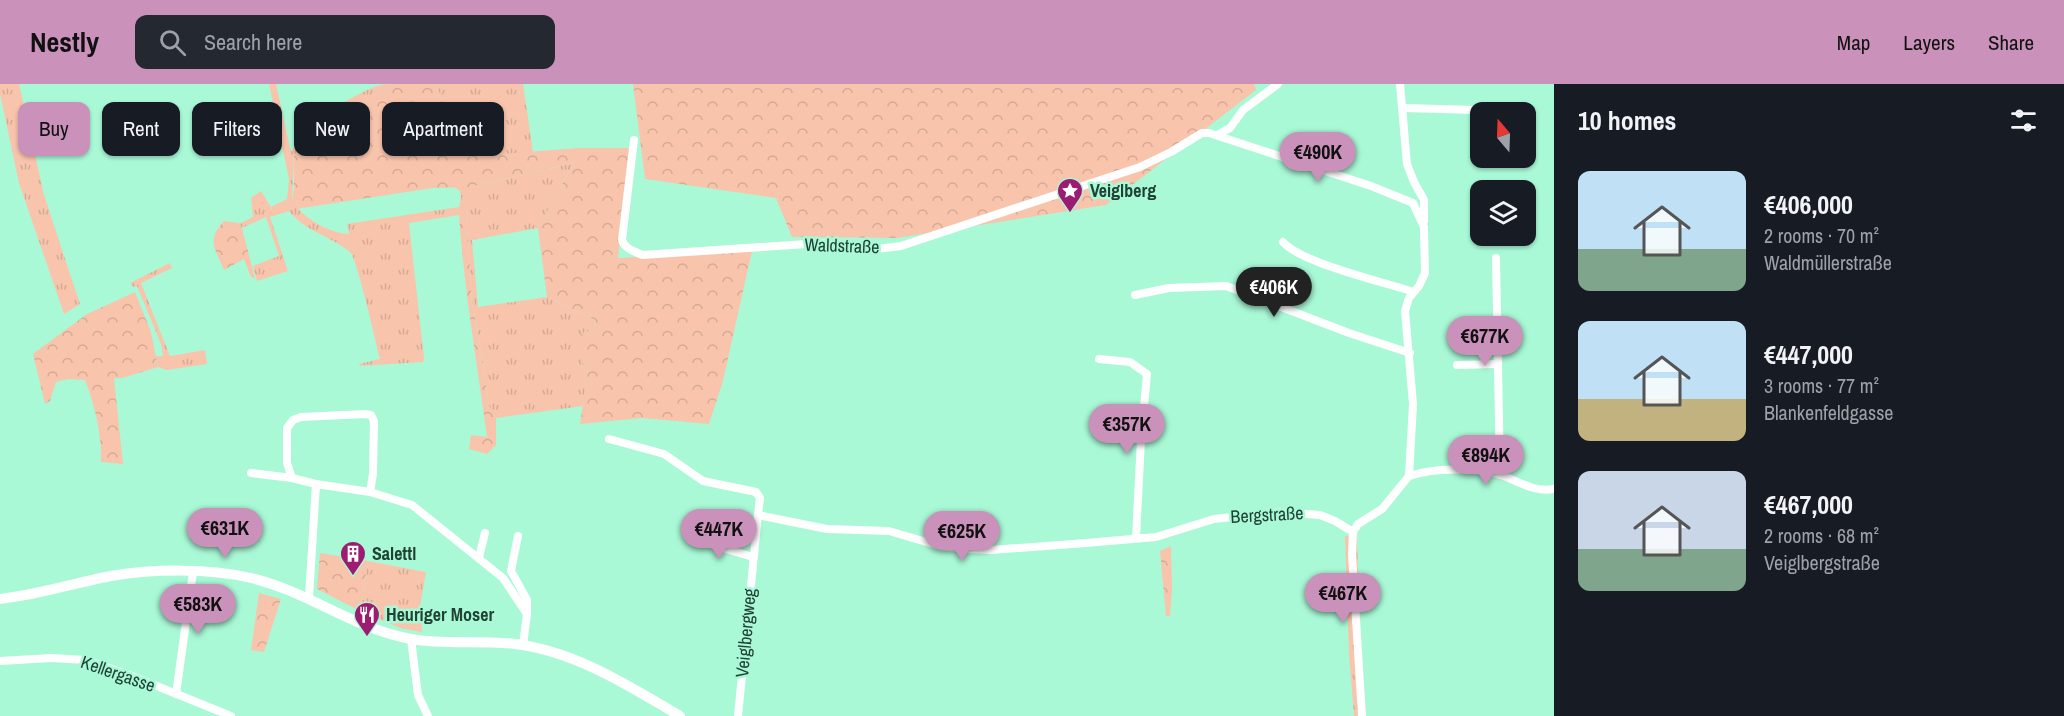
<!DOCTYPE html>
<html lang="en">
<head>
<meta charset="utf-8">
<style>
	:root { --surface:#171b24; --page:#242831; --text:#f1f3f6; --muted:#9ea1a6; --accent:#ca92ba }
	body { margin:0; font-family:"Archivo Narrow",sans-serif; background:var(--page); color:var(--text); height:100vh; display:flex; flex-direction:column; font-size:22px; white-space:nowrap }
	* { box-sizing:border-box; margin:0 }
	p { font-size:20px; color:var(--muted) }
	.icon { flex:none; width:33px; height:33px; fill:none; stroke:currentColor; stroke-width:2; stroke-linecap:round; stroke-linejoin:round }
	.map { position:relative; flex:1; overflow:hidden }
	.details { display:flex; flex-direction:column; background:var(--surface); width:510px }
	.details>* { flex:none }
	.guide { position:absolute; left:18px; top:18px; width:570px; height:54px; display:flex; gap:12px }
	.needle { width:39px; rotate:341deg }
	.fabs { position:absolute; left:1470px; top:18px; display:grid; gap:12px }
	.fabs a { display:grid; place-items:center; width:66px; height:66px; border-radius:12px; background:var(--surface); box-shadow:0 2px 4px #0004; font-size:30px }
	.price { position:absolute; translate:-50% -51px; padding:0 14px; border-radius:21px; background:var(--accent); color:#111; font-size:20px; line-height:39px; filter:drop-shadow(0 2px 3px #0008) }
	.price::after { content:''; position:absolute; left:50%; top:36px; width:18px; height:14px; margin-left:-9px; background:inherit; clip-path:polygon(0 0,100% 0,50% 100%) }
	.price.current { background:#222; color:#fff }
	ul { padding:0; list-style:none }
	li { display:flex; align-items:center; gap:18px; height:150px; padding:0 24px }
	li span { display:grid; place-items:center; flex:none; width:168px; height:120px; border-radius:12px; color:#555 }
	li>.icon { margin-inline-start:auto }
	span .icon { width:72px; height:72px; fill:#fffc; stroke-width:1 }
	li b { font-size:26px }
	h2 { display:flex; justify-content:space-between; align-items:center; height:72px; padding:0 24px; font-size:26px }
	.pill { padding:0 21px; border-radius:12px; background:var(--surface); box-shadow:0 2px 4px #0004; font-size:21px; line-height:54px }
	.pill.current { background:var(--accent); color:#111 }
	header { display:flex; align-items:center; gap:36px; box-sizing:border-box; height:84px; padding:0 30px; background:var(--accent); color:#111 }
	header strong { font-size:28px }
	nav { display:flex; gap:33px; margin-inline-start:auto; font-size:21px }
	.search { width:420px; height:54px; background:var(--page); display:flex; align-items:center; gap:15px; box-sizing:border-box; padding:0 21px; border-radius:12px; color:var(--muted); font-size:22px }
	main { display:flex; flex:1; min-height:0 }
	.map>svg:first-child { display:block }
	.grass { fill:url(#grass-tufts) }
	.forest { fill:url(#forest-crowns) }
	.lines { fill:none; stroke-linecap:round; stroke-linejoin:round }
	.minor { stroke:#fff; stroke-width:8 }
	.major { stroke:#fff; stroke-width:10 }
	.labels { text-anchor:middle; stroke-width:5; stroke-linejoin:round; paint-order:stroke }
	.poi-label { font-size:18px; font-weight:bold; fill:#204234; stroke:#a9f9d7; text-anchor:start }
	.street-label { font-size:18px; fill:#204234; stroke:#a9f9d7 }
</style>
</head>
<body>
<header>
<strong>Nestly</strong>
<div class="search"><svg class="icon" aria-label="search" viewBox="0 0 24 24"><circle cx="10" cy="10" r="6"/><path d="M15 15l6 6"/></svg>Search here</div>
<nav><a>Map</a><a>Layers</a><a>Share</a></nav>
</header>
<main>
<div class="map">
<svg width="1554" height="632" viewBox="0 0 1554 632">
	<defs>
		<pattern id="grass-tufts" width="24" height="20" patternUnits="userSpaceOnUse" patternTransform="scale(1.5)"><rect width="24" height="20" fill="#f9c4ac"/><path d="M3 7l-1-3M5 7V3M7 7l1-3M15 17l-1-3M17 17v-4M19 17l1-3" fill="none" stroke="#d5aa95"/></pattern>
		<pattern id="forest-crowns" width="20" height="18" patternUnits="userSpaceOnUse" patternTransform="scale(1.5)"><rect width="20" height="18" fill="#f9c4ac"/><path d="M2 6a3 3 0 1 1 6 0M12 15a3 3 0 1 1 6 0" fill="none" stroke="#d5aa95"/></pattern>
	</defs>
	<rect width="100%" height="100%" fill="#a9f9d7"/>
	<g class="grass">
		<polygon points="0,0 19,0 44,111 80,220 64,230 19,99 0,10"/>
		<path d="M 269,0 L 276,0 L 291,68 C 310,39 348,12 380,1 C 385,0 393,0 399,0 L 351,24 L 294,71 L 292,117 L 302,124 L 298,125 C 311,138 330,149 349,150 L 347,140 L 459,123 L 461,114 L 460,107 L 453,102 L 469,103 L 574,79 L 538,144 L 472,156 L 478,223 L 547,213 L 595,236 L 594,245 L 583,249 L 579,273 L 588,286 L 583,322 L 496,334 L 489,322 L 483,277 L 472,217 L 466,126 L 459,131 L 409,139 L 424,274 L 423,278 L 360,282 L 359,280 L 380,275 C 376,259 357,174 350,168 C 329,151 306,148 289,127 L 270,133 L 288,187 L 257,197 L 253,182 L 279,172 L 266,133 L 242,144 L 239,140 L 253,133 L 251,114 L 261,107 L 271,123 L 287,115 L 289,95 Z"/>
		<polygon points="436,0 523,0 533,68 463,74"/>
		<polygon points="170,179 172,184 141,199 170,272 205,266 207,280 167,286 158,283 156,272 163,272 161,260 137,202 133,203 130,199"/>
		<polygon points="1345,452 1357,453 1359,526 1366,632 1354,632 1349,570"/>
		<polygon points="368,477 426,488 420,523 422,548 400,544 360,527"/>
	</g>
	<g class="forest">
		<polygon points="399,0 436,0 464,73 578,64 630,64 618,174 752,167 723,297 709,340 642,334 580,340 588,286 579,273 577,257 583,249 594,245 595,236 547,213 538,144 574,79 469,103 433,104 302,124 292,117 294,105 294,71 324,42 351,24"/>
		<polygon points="633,0 1254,0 1256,6 1106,121 897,154 792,153 776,114 645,95"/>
		<path d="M 466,125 L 472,217 L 483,277 L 489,322 L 496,334 L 496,361 L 487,370 L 469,365 L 471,351 L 487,353 C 477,279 464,205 459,131 Z"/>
		<path d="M 224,137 L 239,139 L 242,144 L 255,194 L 251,193 L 244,175 L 224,186 C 215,164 206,156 224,137 Z"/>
		<path d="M 135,208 L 151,248 L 158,283 L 122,294 L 114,294 L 123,380 L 101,378 C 102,352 95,321 85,296 L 68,295 L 56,298 L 50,317 L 45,320 L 33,270 L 87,230 Z"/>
		<polygon points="1171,462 1172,505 1170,532 1166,532 1160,467"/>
		<polygon points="320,469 368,477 360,527 317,505"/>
		<polygon points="259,509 281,515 264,568 251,566"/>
	</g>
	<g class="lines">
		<g class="minor">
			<polyline points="1400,0 1407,80 1414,98 1424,116 1424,137"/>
			<polyline points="1403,24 1476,26"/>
			<polyline points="1219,50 1230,44 1243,26 1278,0"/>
			<path d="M 634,56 L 622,156 C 625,165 634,167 642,171 L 822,159 L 868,166 L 901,162 L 1140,83 L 1171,68 L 1202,49 L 1209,49 L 1371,102 L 1413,119 L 1424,143 L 1425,189 L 1419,202 L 1409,214 L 1405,227 L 1413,320 L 1409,392 L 1382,425 L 1358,440 L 1353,448"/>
			<path d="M 1283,158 C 1301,179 1384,198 1414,208"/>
			<polyline points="1496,174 1500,391"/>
			<polyline points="1135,211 1169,204 1226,202 1349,249 1410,269"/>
			<polyline points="1099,275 1130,278 1147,290 1141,356 1136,454"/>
			<polyline points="1457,281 1498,280"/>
			<polyline points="609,355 664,370 703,397 756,408 760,414 758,431 827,445 889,447 940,462 967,465 991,466 1086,459 1156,453 1214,435 1280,428 1320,431 1335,437 1353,448"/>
			<polyline points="251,389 292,394"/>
			<path d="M 1409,392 C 1433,384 1476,383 1501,391 C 1518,397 1535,409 1554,405"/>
			<polyline points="370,408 373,390 374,337 371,331 365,330 301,333 293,336 287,344 287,379 292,394 316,400 370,408 412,421 503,494 527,530 523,561"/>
			<polyline points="1353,448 1352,470 1362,632"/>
			<polyline points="518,452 511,487 527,516 527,530"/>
			<polyline points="692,455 753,473"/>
			<polyline points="479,473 485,449"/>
			<polyline points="309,514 316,400"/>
			<polyline points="411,555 418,611 428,632"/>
			<polyline points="0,577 51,574 86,576 132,592 231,632"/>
			<polyline points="176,610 193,488"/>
			<polyline points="738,632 758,431"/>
		</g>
		<path class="major" d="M 0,515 C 38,511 74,499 111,492 C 153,485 209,484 251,494 C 307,507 354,545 411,555 C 445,561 481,556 515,560 C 575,567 629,602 680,632"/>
	</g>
	<defs>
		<symbol id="sight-pin" viewBox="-11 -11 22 30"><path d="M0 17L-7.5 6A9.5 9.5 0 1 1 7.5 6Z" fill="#9b1c71" stroke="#a9f9d7"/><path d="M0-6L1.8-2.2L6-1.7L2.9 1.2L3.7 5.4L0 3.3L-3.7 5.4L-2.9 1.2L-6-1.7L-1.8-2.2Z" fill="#fff"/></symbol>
		<symbol id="building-pin" viewBox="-11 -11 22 30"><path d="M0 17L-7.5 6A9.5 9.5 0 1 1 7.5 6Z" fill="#9b1c71" stroke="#a9f9d7"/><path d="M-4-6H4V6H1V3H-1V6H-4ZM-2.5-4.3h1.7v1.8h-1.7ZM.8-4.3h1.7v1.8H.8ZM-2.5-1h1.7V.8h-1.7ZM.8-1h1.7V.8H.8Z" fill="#fff"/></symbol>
		<symbol id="restaurant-pin" viewBox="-11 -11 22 30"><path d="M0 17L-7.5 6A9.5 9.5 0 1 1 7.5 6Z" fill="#9b1c71" stroke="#a9f9d7"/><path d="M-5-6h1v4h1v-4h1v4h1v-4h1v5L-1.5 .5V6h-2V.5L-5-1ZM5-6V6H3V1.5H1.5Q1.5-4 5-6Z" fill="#fff"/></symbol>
	</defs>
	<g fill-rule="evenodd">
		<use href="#sight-pin" x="1055" y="92" width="30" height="40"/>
		<use href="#building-pin" x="338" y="455" width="30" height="40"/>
		<use href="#restaurant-pin" x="352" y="516" width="30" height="40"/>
	</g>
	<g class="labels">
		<g class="poi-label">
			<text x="1090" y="113">Veiglberg</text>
			<text x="372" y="476">Salettl</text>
			<text x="386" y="537">Heuriger Moser</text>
		</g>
		<g class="street-label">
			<text transform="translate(842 162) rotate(2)" y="6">Waldstraße</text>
			<text transform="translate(1267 431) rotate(-3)" y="6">Bergstraße</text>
			<text transform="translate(746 549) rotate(-85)" y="6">Veiglbergweg</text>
			<text transform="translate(118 590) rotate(19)" y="6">Kellergasse</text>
		</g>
	</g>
</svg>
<div class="fabs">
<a><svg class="needle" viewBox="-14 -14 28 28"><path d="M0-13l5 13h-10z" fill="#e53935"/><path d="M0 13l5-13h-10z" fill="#9ea1a6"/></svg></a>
<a><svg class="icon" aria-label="layers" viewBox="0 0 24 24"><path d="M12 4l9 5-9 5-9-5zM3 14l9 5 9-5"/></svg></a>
</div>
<b class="price" style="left:1318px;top:99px">€490K</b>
<b class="price current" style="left:1274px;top:234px">€406K</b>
<b class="price" style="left:1485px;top:283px">€677K</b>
<b class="price" style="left:1127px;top:371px">€357K</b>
<b class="price" style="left:1486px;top:402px">€894K</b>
<b class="price" style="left:225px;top:475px">€631K</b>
<b class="price" style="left:719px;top:476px">€447K</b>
<b class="price" style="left:962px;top:478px">€625K</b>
<b class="price" style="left:1343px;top:540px">€467K</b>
<b class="price" style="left:198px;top:551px">€583K</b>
<div class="guide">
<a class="pill current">Buy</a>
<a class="pill">Rent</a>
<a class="pill">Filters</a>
<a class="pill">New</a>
<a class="pill">Apartment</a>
</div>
</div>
<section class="details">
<h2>10 homes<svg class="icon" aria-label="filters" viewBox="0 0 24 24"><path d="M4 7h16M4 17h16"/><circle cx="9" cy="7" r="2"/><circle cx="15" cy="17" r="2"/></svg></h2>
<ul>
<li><span style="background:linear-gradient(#bfe0f5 65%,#7fa58c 0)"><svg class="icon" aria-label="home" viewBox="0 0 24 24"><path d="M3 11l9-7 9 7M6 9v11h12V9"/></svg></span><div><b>€406,000</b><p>2 rooms · 70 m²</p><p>Waldmüllerstraße</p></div></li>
<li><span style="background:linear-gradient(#bfe0f5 65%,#c2b280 0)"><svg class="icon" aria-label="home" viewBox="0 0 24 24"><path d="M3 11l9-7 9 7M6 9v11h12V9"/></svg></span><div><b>€447,000</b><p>3 rooms · 77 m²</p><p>Blankenfeldgasse</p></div></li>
<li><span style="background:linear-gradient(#c9d6e8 65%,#7fa58c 0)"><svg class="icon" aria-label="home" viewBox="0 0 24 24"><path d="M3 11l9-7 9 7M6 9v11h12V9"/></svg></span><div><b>€467,000</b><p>2 rooms · 68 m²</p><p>Veiglbergstraße</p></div></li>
</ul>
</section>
</main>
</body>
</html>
